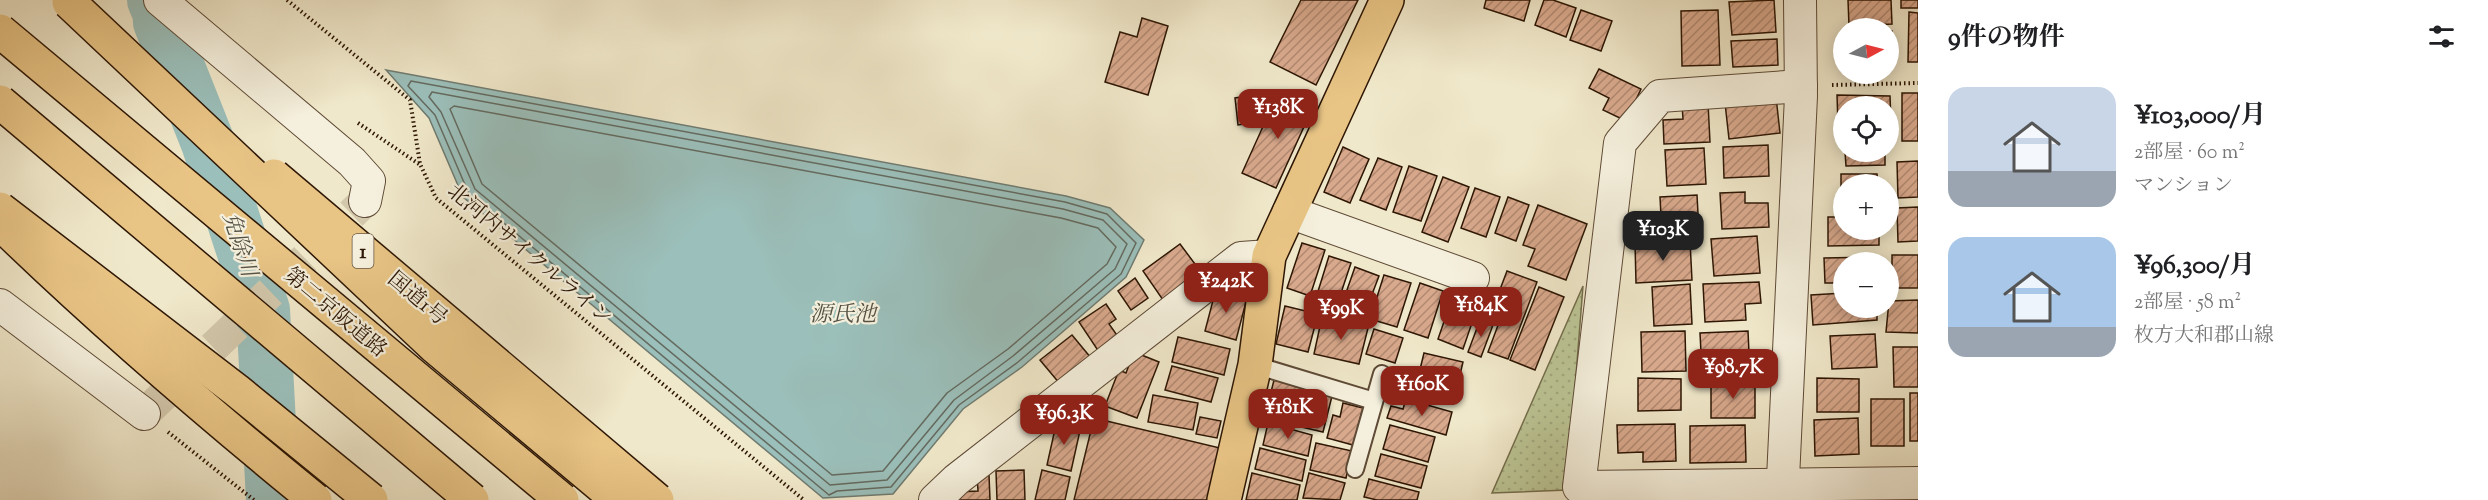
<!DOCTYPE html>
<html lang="ja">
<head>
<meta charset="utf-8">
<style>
	:root { --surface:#fff; --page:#f6f6f6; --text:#202124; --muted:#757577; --accent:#8f2418 }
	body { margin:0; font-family:"Sorts Mill Goudy","Noto Serif JP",serif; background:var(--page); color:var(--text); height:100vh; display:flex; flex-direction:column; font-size:22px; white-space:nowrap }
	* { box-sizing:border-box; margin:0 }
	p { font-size:20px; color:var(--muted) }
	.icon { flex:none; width:33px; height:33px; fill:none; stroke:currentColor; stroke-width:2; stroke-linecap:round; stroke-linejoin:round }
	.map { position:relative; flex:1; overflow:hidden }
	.side { display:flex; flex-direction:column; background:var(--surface); width:570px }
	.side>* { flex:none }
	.needle { width:39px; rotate:83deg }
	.fabs { position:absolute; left:1833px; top:18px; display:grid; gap:12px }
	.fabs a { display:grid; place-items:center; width:66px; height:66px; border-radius:50%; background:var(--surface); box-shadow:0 3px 15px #0003; font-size:30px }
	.price { position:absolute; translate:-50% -51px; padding:0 14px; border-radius:12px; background:var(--accent); color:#fff; font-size:20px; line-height:39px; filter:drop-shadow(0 2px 3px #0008) }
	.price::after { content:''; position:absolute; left:50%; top:36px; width:18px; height:14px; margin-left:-9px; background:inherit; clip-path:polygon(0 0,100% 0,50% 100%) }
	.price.current { background:#222; color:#fff }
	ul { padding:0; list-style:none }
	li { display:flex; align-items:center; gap:18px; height:150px; padding:0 30px }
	li span { display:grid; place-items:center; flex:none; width:168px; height:120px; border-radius:18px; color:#555 }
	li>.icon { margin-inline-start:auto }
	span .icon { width:72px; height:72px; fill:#fffc; stroke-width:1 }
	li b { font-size:26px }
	h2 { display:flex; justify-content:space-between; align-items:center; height:72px; padding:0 30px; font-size:26px }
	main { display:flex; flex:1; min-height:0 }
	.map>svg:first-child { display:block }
	.grass { fill:url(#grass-dots); stroke:#746e4c; stroke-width:1.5 }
	.water { fill:#9bbfba; stroke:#6f7b71; stroke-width:1.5 }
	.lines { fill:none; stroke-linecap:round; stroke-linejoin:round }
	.shore { stroke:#646a5f; stroke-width:1.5 }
	.river { stroke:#9bbfba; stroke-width:54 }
	.building { fill:url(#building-hatch); stroke:#2d1604; stroke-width:1.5 }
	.minor-tunnel { stroke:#d3c8ac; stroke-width:32; stroke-dasharray:32 16; stroke-linecap:butt }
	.service-casing { stroke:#5e4a36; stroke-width:20 }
	.minor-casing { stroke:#5e4a36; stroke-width:34 }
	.primary-casing { stroke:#2d1604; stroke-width:36 }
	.path { stroke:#2d1604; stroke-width:4; stroke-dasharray:1.5 3; stroke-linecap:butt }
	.service { stroke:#f5f0dd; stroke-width:16 }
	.minor { stroke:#f5f0dd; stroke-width:32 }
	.primary { stroke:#e8c485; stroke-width:33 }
	.trunk-bridge-casing { stroke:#2d1604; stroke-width:36; stroke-linecap:butt }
	.motorway-bridge-casing { stroke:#2d1604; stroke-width:36; stroke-linecap:butt }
	.trunk-bridge { stroke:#e8c485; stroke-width:33 }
	.motorway-bridge { stroke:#e8c485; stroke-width:33 }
	.labels { text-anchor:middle; stroke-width:4.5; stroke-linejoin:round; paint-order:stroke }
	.shield { fill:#f5f0dd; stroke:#695745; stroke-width:1.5 }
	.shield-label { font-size:20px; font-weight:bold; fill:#2d1604 }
	.street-label { font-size:21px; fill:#2d1604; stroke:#f5f0dd }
	.water-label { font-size:22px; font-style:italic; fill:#545144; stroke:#f5f0dd }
</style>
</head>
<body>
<main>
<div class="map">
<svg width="1918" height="500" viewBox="0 0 1918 500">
	<defs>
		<pattern id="grass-dots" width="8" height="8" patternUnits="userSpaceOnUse" patternTransform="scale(1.5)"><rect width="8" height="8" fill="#bcc595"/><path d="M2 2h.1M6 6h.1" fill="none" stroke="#a2a87f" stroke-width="1.8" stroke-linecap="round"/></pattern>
		<pattern id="building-hatch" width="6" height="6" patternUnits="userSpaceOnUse" patternTransform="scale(1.5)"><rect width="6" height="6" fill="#d9a98d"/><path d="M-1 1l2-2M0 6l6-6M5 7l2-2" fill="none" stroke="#b08971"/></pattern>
	</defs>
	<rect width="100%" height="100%" fill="#f0e8ca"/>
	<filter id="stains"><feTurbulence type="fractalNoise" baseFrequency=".00333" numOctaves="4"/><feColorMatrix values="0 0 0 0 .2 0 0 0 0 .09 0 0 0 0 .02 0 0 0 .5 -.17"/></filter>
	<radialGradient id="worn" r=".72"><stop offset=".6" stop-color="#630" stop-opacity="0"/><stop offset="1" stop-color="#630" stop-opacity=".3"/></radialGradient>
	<polygon class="grass" points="1583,286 1567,490 1492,493"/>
	<polygon class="water" points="386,70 1066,196 1110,208 1144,240 1126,277 1022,367 963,409 893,494 823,498 463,197 429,118"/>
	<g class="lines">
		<g class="shore">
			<polygon points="411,81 1065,202 1107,214 1136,243 1121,274 1018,362 959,405 891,487 837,491 829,495 469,194 435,115 408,86"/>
			<polygon points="432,92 1063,209 1103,220 1127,244 1115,269 1013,356 954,400 887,480 830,485 475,189 441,112 429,97"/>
			<polygon points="454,106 1061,218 1098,228 1116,247 1107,264 1008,349 947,393 883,471 832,475 482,184 450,109"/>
		</g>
		<polyline class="river" points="154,0 162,19 160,22 208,143 263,310 273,500"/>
	</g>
	<g class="building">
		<polygon points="1301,0 1358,0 1316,85 1270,62"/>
		<polygon points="1486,0 1530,0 1524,21 1484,8"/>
		<polygon points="1544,0 1553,0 1576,8 1566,37 1535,25"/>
		<polygon points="1774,0 1776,32 1732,35 1729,2"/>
		<polygon points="1848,0 1891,0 1892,24 1849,26"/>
		<rect x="1901" y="0" width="17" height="8"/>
		<polygon points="1581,10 1612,21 1601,51 1570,40"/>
		<polygon points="1718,10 1720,65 1682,66 1681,11"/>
		<polygon points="1909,12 1918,13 1918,62 1908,62"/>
		<polygon points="1142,18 1168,26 1148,95 1105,82 1120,32 1137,37"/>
		<polygon points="1888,31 1892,31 1893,64 1888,64"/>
		<polygon points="1777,39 1778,65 1733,67 1731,41"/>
		<polygon points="1599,69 1641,89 1626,121 1603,110 1609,98 1589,88"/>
		<polygon points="1279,91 1313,107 1276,188 1242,173"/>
		<rect x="1902" y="93" width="16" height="48"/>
		<polygon points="1254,95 1258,122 1238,125 1235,98"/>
		<polygon points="1837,95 1890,96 1891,123 1888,123 1888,106 1844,106 1844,125 1838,125"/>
		<polygon points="1776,97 1780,133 1729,139 1725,103"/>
		<polygon points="1708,103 1710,142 1664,144 1663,120 1683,119 1682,104"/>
		<polygon points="1768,145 1769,176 1724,178 1723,147"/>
		<polygon points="1343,147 1369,159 1350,203 1324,192"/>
		<polygon points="1704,148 1706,184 1667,186 1665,150"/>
		<polygon points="1845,152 1885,152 1885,165 1846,166"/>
		<polygon points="1378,158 1402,167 1386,210 1360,200"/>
		<polygon points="1918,161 1918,197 1898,198 1897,162"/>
		<polygon points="1409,166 1437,176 1421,221 1393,212"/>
		<polygon points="1841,174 1877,174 1878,184 1844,184 1844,206 1841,206"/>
		<polygon points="1443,177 1469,187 1448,242 1422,232"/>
		<polygon points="1475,188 1500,197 1486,237 1461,228"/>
		<polygon points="1745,192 1745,203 1768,203 1769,227 1722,229 1720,193"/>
		<polygon points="1697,195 1699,232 1662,234 1660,197"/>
		<polygon points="1508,197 1529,205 1516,241 1495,233"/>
		<polygon points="1538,205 1587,224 1566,280 1528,266 1535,249 1523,245"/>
		<polygon points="1918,207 1918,241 1898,242 1897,208"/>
		<polygon points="1828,217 1844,217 1844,230 1879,230 1879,245 1828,246"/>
		<polygon points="1757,236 1760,273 1714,276 1711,239"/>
		<polygon points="1690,241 1692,280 1636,283 1635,243"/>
		<polygon points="1302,243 1325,250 1310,296 1287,288"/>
		<polygon points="1180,244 1201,272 1163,300 1143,271"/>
		<rect x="1892" y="255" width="26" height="33"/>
		<polygon points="1329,256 1351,263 1336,308 1315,301"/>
		<polygon points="1876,257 1876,262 1844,262 1844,283 1825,283 1824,258"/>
		<polygon points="1355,267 1379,276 1363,318 1340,310"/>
		<polygon points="1507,271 1537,282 1508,359 1488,352 1500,320 1490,316"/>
		<polygon points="1384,275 1411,283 1397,327 1370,319"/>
		<polygon points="1135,278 1148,298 1131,310 1118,291"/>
		<polygon points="1759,282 1761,303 1745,304 1746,320 1705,322 1703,284"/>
		<polygon points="1420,283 1443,291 1428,338 1404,330"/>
		<polygon points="1690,284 1692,324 1654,326 1652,287"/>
		<polygon points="1539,287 1564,297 1535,370 1510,360"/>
		<polygon points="1216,289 1247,298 1236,340 1205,331"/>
		<polygon points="1844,293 1844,308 1877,308 1877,320 1813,325 1811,295"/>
		<polygon points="1918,300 1918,333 1886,332 1889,301"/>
		<polygon points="1106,304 1116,319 1109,324 1119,338 1099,352 1079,322"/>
		<polygon points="1285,306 1318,314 1308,352 1276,344"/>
		<polygon points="1448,310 1473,320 1463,349 1438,339"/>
		<polygon points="1322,317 1368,328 1359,364 1314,354"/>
		<polygon points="1480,320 1493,325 1481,357 1468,352"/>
		<polygon points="1374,329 1403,338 1395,363 1366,354"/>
		<polygon points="1685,331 1686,371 1642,372 1641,332"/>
		<polygon points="1748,331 1749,353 1762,353 1763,369 1702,372 1700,333"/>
		<polygon points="1875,334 1877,367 1832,369 1830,336"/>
		<polygon points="1072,335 1091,358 1060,384 1040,360"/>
		<polygon points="1178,337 1230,349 1224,375 1172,362"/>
		<polygon points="1893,347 1918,347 1918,387 1894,387"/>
		<polygon points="1134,352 1159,362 1137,418 1105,406 1119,370 1126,373"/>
		<polygon points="1424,353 1463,362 1453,404 1414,394"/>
		<polygon points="1172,366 1218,378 1211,402 1165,390"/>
		<polygon points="1638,378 1681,379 1681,410 1638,411"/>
		<polygon points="1817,378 1859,379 1859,412 1817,412"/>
		<polygon points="1274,380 1301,387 1292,423 1265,416"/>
		<polygon points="1755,381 1755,418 1711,418 1711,382"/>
		<polygon points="1305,389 1332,396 1323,432 1297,426"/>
		<rect x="1910" y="393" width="8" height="48"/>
		<polygon points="1153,395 1198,403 1193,430 1148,422"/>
		<polygon points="1406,399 1452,412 1446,435 1387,418 1391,406 1403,409"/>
		<rect x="1871" y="399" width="33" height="47"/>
		<polygon points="1343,403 1363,408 1353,445 1327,438 1333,415 1340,417"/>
		<polygon points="1200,417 1221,421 1217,438 1196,434"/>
		<polygon points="1094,418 1220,448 1208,500 1074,500"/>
		<polygon points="1858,418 1859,454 1815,456 1814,420"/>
		<polygon points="1057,420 1081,426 1071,471 1047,465"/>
		<polygon points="1268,423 1312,435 1308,456 1263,445"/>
		<polygon points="1675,424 1676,461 1643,462 1643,452 1618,453 1617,425"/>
		<polygon points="1390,425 1435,437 1428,462 1383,449"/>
		<polygon points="1745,425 1746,462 1690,463 1690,426"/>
		<polygon points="1316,443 1352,451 1346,478 1310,470"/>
		<polygon points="1260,448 1306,460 1302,481 1255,469"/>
		<polygon points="1381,454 1427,466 1421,488 1375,476"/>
		<polygon points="1024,470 1025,500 997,500 996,471"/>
		<polygon points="1042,470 1070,477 1065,500 1035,500"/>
		<polygon points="1252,473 1300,485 1297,500 1246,500"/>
		<polygon points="1309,473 1345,483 1340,500 1303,498"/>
		<polygon points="977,475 989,475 990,500 957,500 957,492 978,491"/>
		<polygon points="1369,479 1419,492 1417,500 1377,500 1364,497"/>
	</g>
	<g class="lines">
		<polyline class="minor-tunnel" points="144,414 365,201"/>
		<defs>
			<g id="service">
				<polyline points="1255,365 1374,401"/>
				<polyline points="1355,469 1382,374"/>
			</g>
			<g id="minor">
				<polyline points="160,0 352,162 369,181 365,201"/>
				<polyline points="1801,86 1660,96 1620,143 1579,487 1918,483"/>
				<polyline points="1289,212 1473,278"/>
				<polyline points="0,305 144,414"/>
				<polyline points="935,500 956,480 1241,258 1269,256"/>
				<polyline points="1782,500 1801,96 1800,0"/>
			</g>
			<polyline id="primary" points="1224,500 1255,365 1269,256 1387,0"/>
		</defs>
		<use href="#service" class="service-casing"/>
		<use href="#minor" class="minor-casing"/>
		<use href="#primary" class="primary-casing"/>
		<g class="path">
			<polyline points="287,0 410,100 420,164 436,198 804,500"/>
			<polyline points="1832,85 1918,83"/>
			<polyline points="358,123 419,164"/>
			<polyline points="168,432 254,500"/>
		</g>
		<use href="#service" class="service"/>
		<use href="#minor" class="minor"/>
		<use href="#primary" class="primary"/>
		<defs>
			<g id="trunk-bridge">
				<polyline points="274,176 657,500"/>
				<path d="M 1,224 C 101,321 207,412 315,500"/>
			</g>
			<g id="motorway-bridge">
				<polyline points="69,2 434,346 618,500"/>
				<polyline points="0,31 562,500"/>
				<polyline points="0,102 472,500"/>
				<polyline points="0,209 236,390 371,500"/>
			</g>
		</defs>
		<use href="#trunk-bridge" class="trunk-bridge-casing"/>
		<use href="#motorway-bridge" class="motorway-bridge-casing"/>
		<use href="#trunk-bridge" class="trunk-bridge"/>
		<use href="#motorway-bridge" class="motorway-bridge"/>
	</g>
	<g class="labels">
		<rect class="shield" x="352.5" y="234" width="21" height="34" rx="4.5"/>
		<g class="shield-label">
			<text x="363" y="258">1</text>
		</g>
		<g class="street-label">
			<text transform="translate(530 254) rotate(40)" y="7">北河内サイクルライン</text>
			<text transform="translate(418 298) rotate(40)" y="7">国道1号</text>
			<text transform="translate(336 312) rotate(40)" y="7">第二京阪道路</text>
		</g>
		<g class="water-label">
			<text transform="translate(241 244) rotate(72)" y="8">免除川</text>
			<text x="843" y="321">源氏池</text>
		</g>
	</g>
	<rect width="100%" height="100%" filter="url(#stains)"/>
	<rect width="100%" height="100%" fill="url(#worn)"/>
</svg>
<div class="fabs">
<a><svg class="needle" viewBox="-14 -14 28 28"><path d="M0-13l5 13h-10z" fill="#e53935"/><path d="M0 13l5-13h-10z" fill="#757577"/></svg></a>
<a><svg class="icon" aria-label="locate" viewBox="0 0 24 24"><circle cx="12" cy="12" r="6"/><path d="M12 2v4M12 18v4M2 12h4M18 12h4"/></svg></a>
<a>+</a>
<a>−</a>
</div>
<b class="price" style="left:1278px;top:140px">¥138K</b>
<b class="price current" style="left:1663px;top:262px">¥103K</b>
<b class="price" style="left:1226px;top:314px">¥242K</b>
<b class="price" style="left:1481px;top:338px">¥184K</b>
<b class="price" style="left:1341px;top:341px">¥99K</b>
<b class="price" style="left:1733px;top:400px">¥98.7K</b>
<b class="price" style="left:1422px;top:417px">¥160K</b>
<b class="price" style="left:1288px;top:440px">¥181K</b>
<b class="price" style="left:1064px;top:446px">¥96.3K</b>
</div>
<section class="side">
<h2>9件の物件<svg class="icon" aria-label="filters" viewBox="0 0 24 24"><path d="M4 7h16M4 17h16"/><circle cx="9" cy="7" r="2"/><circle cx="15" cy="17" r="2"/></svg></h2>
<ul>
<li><span style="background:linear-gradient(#c9d6e8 70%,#9aa5b1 0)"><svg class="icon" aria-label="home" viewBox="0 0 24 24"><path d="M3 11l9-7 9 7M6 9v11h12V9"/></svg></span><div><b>¥103,000/月</b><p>2部屋 · 60 m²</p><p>マンション</p></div></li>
<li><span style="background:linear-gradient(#a9c7e8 75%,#9aa5b1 0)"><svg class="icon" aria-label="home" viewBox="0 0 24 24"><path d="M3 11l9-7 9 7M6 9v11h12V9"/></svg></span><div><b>¥96,300/月</b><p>2部屋 · 58 m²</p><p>枚方大和郡山線</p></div></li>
</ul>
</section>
</main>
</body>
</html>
